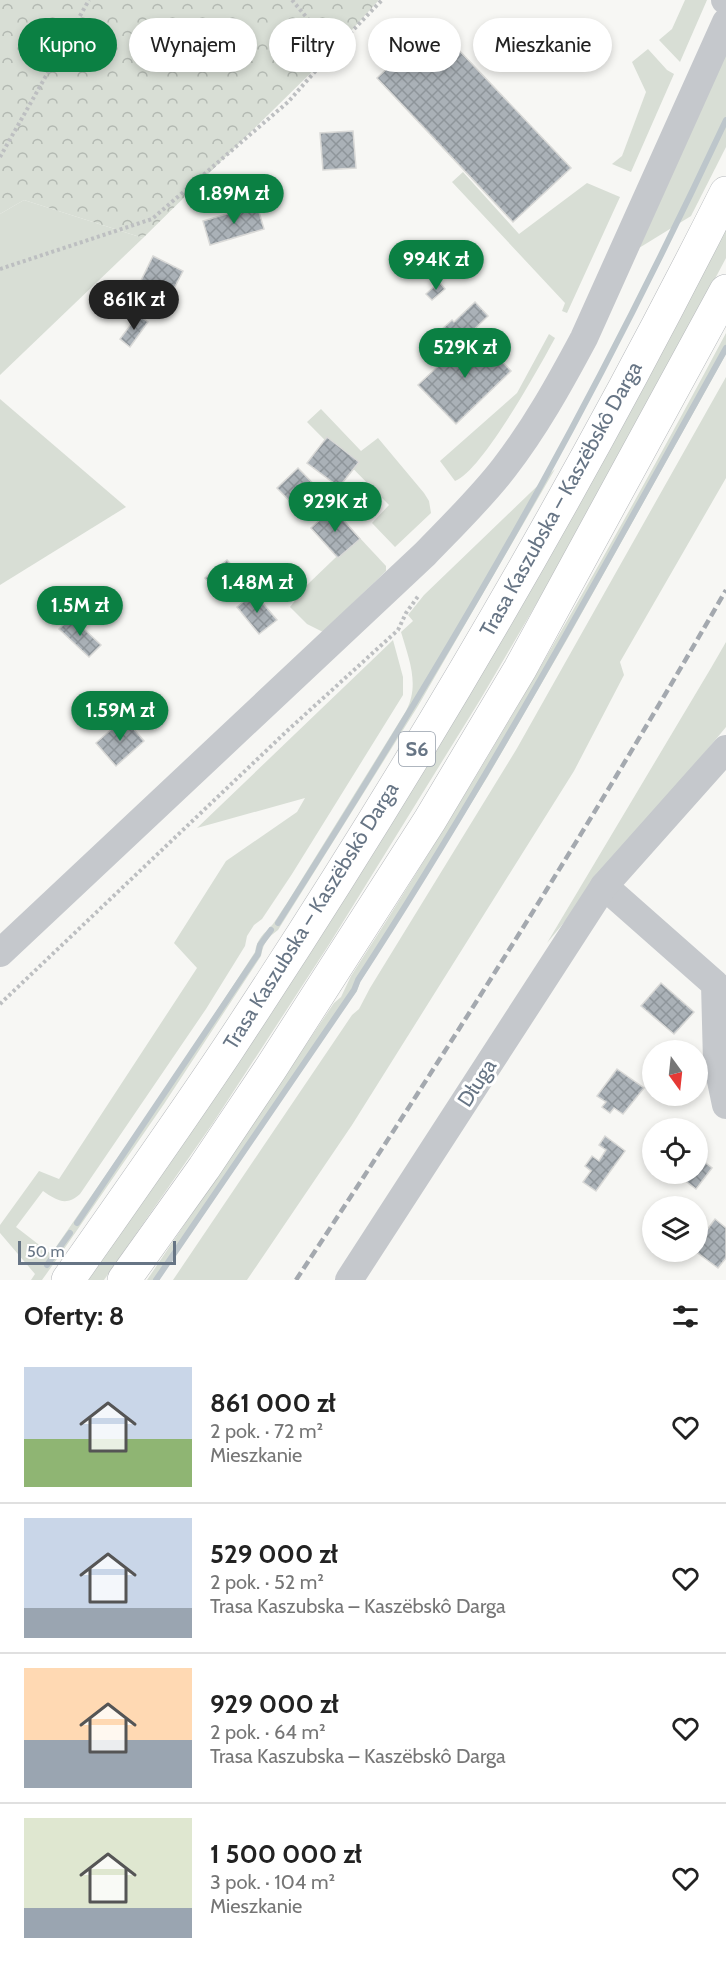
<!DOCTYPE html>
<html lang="pl">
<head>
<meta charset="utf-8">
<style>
	:root { --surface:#fff; --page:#f2f2f2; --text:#222; --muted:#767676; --line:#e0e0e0; --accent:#0b8043 }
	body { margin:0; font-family:Cabin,sans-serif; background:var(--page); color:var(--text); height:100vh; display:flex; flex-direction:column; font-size:22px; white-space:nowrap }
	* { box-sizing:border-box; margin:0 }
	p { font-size:20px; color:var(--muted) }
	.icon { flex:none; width:33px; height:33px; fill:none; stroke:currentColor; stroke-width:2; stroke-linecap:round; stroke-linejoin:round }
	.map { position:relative; height:1280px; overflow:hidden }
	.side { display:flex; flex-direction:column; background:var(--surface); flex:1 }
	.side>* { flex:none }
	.hud { position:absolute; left:18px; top:18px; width:690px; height:54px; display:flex; gap:12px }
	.needle { width:39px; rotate:165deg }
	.buttons { position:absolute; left:642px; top:1040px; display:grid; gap:12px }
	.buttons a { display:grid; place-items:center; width:66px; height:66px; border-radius:50%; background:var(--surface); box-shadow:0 3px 9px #0003; font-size:30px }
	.scale { position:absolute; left:18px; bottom:15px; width:158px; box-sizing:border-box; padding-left:6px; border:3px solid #677585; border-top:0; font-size:16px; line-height:21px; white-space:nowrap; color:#677585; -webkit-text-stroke:4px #fff; paint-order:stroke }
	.price { position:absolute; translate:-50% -51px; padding:0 14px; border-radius:21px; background:var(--accent); color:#fff; font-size:20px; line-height:39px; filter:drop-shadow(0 2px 3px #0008) }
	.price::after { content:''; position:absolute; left:50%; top:36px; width:18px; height:14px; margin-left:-9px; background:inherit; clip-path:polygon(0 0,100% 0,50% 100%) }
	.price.current { background:#222; color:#fff }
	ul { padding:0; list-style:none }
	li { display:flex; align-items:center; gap:18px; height:150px; padding:0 24px }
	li+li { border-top:2px solid var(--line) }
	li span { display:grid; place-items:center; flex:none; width:168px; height:120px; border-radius:0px; color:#555 }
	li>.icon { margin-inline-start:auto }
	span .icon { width:72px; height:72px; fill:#fffc; stroke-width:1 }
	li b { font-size:26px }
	h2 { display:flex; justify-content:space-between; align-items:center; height:72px; padding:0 24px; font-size:26px }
	.pill { padding:0 21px; border-radius:27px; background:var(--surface); box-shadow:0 3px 9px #0003; font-size:21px; line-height:54px }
	.pill.current { background:var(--accent); color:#fff }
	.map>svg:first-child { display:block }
	.green { fill:#d8ded5 }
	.forest { fill:url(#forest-crowns) }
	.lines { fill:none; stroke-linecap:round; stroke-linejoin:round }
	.stream { stroke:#bdc6cb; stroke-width:6 }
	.building { fill:url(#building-cross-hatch); stroke:#d9d9d7; stroke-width:1.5 }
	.highway-casing { stroke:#b6b9bc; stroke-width:34 }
	.path { stroke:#bdbfc1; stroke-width:4; stroke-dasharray:3 3; stroke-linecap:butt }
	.minor { stroke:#c5c8cc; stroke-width:28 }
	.highway { stroke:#fff; stroke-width:33 }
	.rail { stroke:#a4a9af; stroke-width:4.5; stroke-dasharray:9 4.5; stroke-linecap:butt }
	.labels { text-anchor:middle; stroke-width:6; stroke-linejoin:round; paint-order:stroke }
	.shield { fill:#fff; stroke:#959eaa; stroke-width:1.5 }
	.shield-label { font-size:20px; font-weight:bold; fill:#677585 }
	.street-label { font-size:21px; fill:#677585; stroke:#fff }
</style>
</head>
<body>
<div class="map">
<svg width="726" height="1280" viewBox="0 0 726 1280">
	<defs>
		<pattern id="forest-crowns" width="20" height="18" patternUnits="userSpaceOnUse" patternTransform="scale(1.5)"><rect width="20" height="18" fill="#d8ded5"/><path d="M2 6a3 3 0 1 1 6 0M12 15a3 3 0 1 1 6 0" fill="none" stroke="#b3b9b2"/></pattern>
		<pattern id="building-cross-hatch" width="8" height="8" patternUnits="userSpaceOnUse" patternTransform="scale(1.5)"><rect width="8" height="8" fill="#aab1b7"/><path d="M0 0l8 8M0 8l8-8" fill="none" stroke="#8e959a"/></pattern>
	</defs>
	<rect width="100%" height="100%" fill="#f7f7f4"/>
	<g class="green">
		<polygon points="685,0 707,0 680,62 659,40 672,29"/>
		<polygon points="648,49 667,70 674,74 631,172 612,164 622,156 646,92 632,62"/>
		<polygon points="726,54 726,147 691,216 639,248"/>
		<polygon points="463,172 519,234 587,183 620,197 567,313 562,311 565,303 452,182"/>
		<polygon points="24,200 143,238 0,375 0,214"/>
		<polygon points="726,229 726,258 656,390 552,577 480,700 330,943 213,1123 104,1280 88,1280 690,299"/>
		<path d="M 726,333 L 726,354 L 569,636 L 488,776 L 360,982 L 357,991 L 343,1009 L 159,1280 L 147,1280 L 334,1003 L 341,997 L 351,976 C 486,768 609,552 726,333 Z"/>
		<path d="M 549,334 L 555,338 C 540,366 482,471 455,481 L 440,461 L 517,393 Z"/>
		<polygon points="726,377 726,478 620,662 624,675 574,771 352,1125 247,1280 173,1280 352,1015 359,1009 370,988 516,750"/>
		<polygon points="0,399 126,507 0,585"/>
		<polygon points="321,409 361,451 378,438 424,493 429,501 431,513 395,547 372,523 389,505 307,422"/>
		<path d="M 555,469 L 418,706 L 278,930 C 268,937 263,944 261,956 L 164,1104 L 62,1252 L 42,1280 L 31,1280 L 35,1274 L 0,1233 L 0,1225 L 39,1171 L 59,1179 L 197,968 L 174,943 L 226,861 L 297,812 L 305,798 L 197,828 L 393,640 L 403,677 L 403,695 L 292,874 L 262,919 L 254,925 L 247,936 L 245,946 L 206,1009 L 80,1194 C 66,1207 56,1200 43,1191 L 16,1227 L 51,1254 L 173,1078 L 255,952 C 257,938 264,934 273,924 C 278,917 282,910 287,903 L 406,711 C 420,685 409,659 401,632 L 413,621 L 408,615 L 424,595 Z"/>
		<polygon points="358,536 386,566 386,571 323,632 307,624 290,607 307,585"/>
		<polygon points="726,642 726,727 547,943 711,668"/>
	</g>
	<polygon class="forest" points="0,0 379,0 329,55 143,238 24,200 0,214"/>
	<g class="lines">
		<g class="stream">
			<path d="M 278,923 C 369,780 458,635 540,487 C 606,367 668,244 726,120"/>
			<polyline points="77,1223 258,954 260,945 271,930"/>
			<polyline points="47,1265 70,1233"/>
			<path d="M 156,1280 L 354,990 L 358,980 C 491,776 607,561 726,348"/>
		</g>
	</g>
	<g class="building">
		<polygon points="434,24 571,168 513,222 377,78"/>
		<polygon points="353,131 356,168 323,170 320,133"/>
		<polygon points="257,205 264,229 210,245 203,221"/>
		<polygon points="153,256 183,271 164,308 135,293"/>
		<polygon points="439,282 445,289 432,300 426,294"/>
		<polygon points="475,302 488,316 464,339 471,346 455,362 447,354 444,357 429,341 452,320 454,322"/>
		<polygon points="138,315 148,322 130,347 120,339"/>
		<polygon points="474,332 511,371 456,424 418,385 449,356 455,362 471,346 466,341"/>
		<polygon points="327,437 359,462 339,487 307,463"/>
		<polygon points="298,468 325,496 304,516 277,488"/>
		<polygon points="333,508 360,539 338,558 311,528"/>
		<polygon points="227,560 237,571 215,589 205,578"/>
		<polygon points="254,593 277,620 259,634 237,607"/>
		<polygon points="71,617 101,645 89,657 59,629"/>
		<polygon points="124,718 144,741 116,766 96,743"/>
		<polygon points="661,983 694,1012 674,1034 641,1006"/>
		<polygon points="617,1069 644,1088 623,1114 614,1108 610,1113 602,1107 606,1102 597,1096"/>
		<polygon points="605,1136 625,1151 596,1191 583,1182 591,1171 585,1166 592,1156 599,1161 606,1150 599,1145"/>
		<polygon points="698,1157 712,1168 696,1189 675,1173 698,1173"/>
		<polygon points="715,1219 726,1228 726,1258 718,1268 695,1251 698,1251 698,1242"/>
	</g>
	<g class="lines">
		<defs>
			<g id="highway">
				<path d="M 68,1280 C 122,1203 176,1127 228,1049 C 410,774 578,488 726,193"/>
				<polyline points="124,1280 204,1168 271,1068 430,820 520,669 726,291"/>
			</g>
		</defs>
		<use href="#highway" class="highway-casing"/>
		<g class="path">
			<polyline points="292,0 334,50"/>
			<polyline points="0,157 89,0"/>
			<polyline points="0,269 152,219 288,102 334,50 382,0"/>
			<polyline points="0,1004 288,730 398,630 406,613 419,595"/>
		</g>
		<g class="minor">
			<polyline points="725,0 726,0"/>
			<polyline points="604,886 715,984 717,1062 726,1105"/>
			<path d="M 0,953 L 425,554 C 452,526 480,499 504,468 C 535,428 560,383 584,338 L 726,22"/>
			<polyline points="349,1280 604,886 726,749"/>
		</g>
		<use href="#highway" class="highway"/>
		<path class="rail" d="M 296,1280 C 445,1054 591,825 726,590"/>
	</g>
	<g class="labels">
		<rect class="shield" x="399" y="732" width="36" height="34" rx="4.5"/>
		<g class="shield-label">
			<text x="417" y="756">S6</text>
		</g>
		<g class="street-label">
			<text transform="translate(561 499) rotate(-61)" y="7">Trasa Kaszubska – Kaszëbskô Darga</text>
			<text transform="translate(311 916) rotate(-58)" y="7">Trasa Kaszubska – Kaszëbskô Darga</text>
			<text transform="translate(477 1083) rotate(-57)" y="7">Długa</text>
		</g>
	</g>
</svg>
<div class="buttons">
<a><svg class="needle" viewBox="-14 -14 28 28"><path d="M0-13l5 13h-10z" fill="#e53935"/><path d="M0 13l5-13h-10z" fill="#767676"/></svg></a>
<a><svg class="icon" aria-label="locate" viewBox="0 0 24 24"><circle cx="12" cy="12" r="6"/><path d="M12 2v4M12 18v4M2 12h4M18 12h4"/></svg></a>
<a><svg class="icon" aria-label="layers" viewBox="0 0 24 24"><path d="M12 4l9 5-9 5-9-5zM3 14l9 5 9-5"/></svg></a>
</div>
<div class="scale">50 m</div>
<b class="price" style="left:234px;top:225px">1.89M zł</b>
<b class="price" style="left:436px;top:291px">994K zł</b>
<b class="price current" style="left:134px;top:331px">861K zł</b>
<b class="price" style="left:465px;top:379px">529K zł</b>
<b class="price" style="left:335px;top:533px">929K zł</b>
<b class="price" style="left:257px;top:614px">1.48M zł</b>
<b class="price" style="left:80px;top:637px">1.5M zł</b>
<b class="price" style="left:120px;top:742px">1.59M zł</b>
<div class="hud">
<a class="pill current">Kupno</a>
<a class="pill">Wynajem</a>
<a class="pill">Filtry</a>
<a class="pill">Nowe</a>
<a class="pill">Mieszkanie</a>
</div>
</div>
<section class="side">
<h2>Oferty: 8<svg class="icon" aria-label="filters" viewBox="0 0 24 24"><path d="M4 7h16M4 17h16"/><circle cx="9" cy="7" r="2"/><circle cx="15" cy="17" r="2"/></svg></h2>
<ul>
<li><span style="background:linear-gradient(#c9d6e8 60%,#8fb573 0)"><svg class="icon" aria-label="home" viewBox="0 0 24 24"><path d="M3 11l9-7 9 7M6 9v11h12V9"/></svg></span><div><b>861 000 zł</b><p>2 pok. · 72 m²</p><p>Mieszkanie</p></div><svg class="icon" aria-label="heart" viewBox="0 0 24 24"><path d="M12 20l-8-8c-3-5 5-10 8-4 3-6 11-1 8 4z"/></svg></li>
<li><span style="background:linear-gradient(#c9d6e8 75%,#9aa5b1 0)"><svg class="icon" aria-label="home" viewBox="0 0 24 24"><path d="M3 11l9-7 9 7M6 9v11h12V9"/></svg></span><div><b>529 000 zł</b><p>2 pok. · 52 m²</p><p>Trasa Kaszubska – Kaszëbskô Darga</p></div><svg class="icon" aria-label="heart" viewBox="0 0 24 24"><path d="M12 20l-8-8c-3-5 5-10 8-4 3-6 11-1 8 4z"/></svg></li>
<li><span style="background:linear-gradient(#ffd9b3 60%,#9aa5b1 0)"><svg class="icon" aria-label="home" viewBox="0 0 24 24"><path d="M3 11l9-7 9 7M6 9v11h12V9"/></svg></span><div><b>929 000 zł</b><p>2 pok. · 64 m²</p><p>Trasa Kaszubska – Kaszëbskô Darga</p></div><svg class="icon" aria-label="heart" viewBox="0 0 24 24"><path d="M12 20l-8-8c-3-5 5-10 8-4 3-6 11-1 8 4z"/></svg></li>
<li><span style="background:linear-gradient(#dfe7d0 75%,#9aa5b1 0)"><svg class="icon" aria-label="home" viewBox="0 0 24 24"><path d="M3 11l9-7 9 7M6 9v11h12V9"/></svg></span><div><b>1 500 000 zł</b><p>3 pok. · 104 m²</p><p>Mieszkanie</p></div><svg class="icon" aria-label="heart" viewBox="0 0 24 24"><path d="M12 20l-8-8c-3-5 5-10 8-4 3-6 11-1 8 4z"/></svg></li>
</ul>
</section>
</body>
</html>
